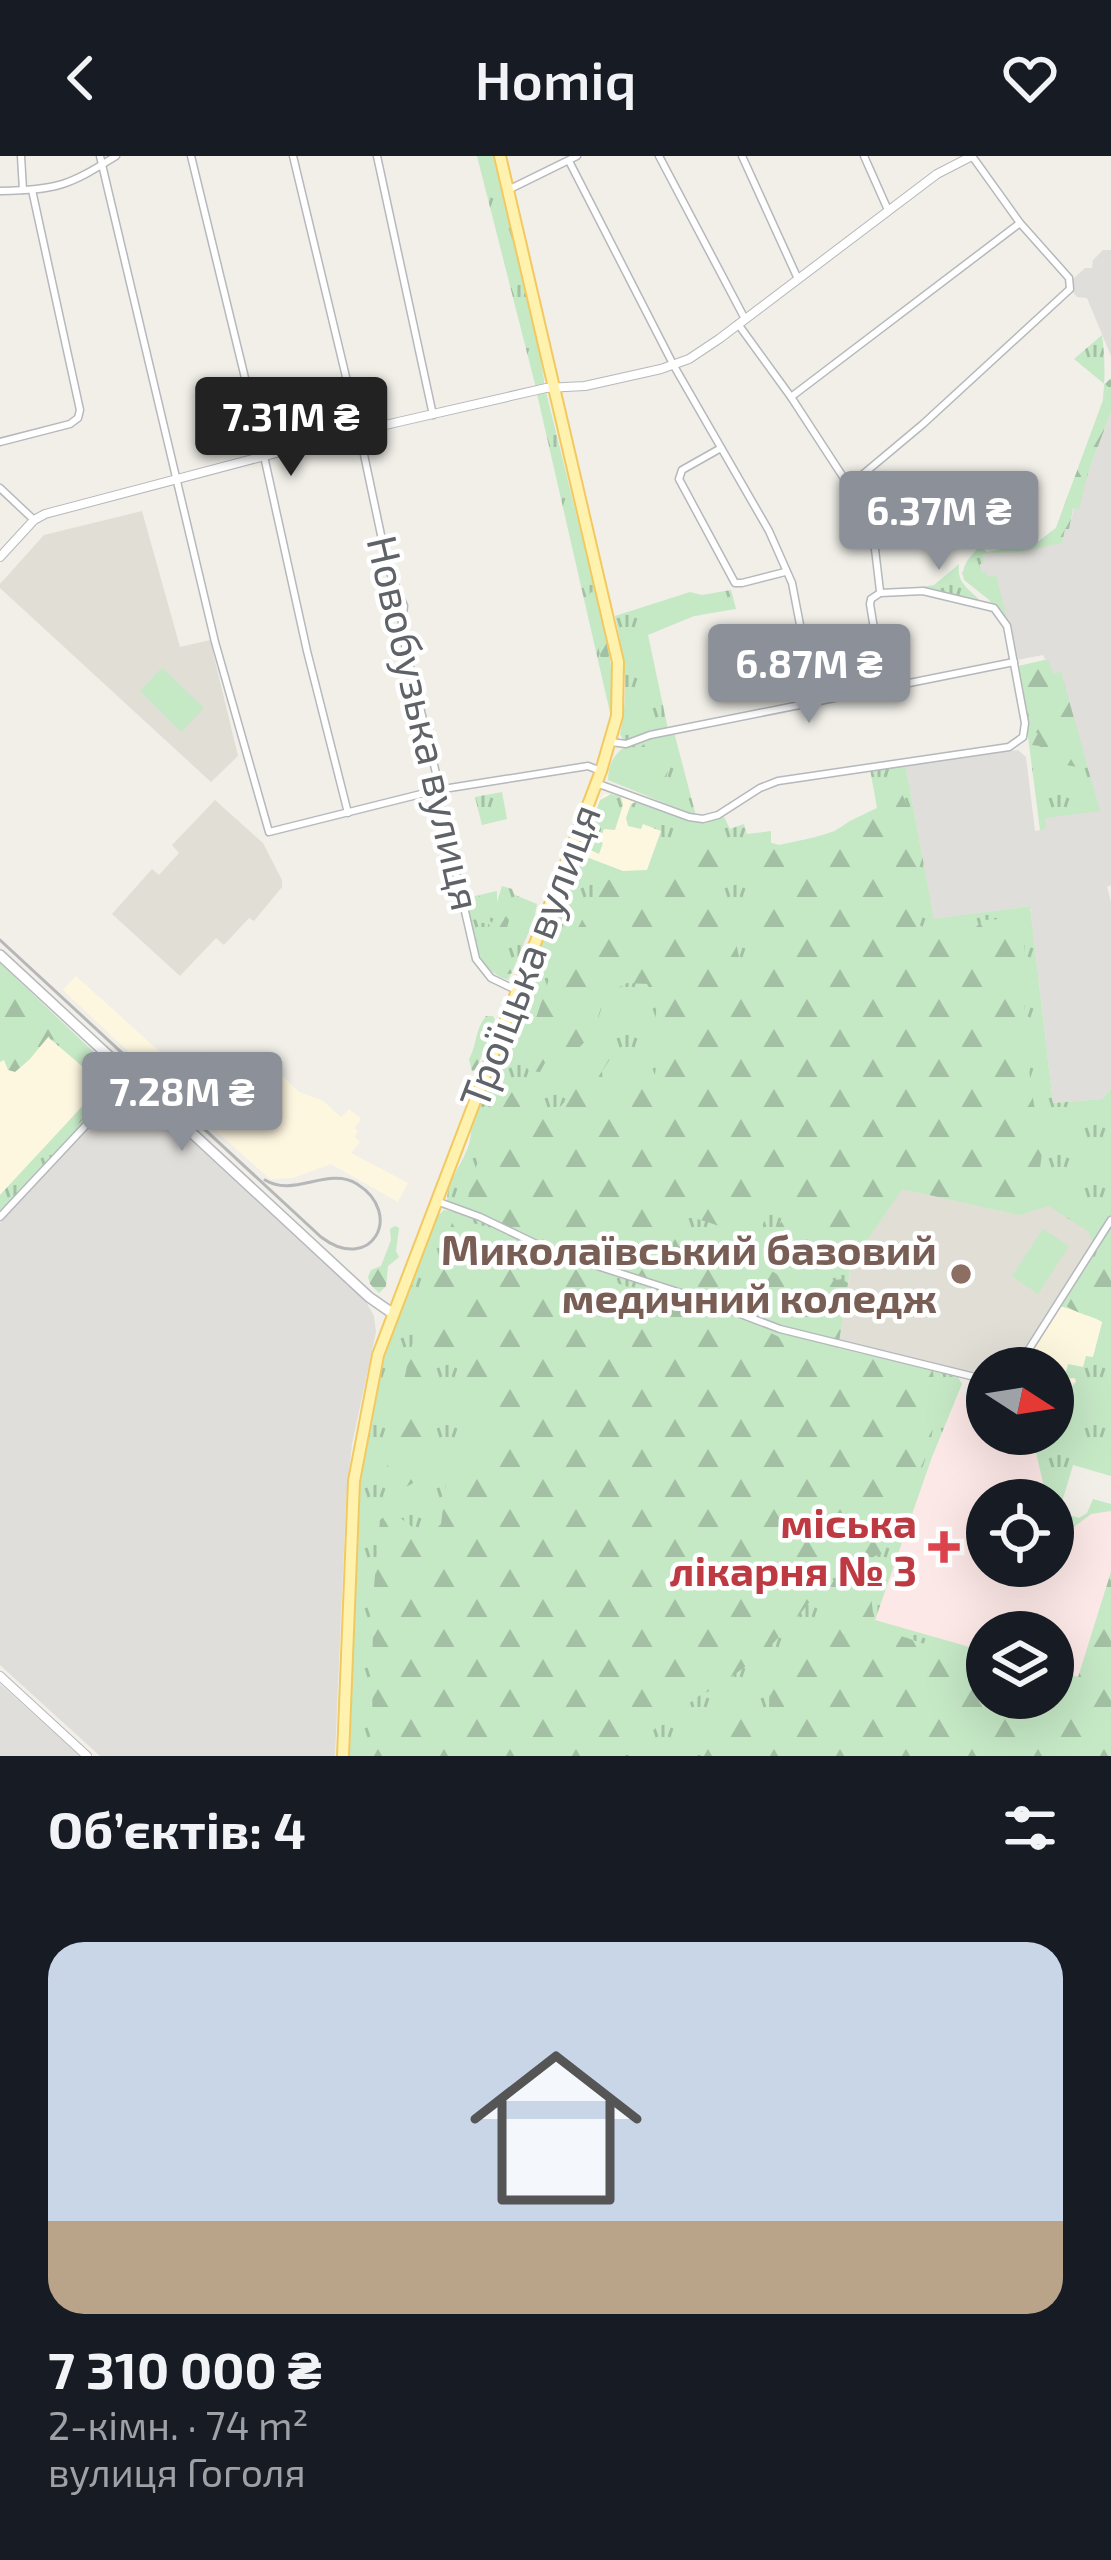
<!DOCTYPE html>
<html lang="uk">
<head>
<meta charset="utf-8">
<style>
	:root { --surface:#171b24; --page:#242831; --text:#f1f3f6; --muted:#9ea1a6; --accent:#8c9099 }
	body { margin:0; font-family:"Exo 2",sans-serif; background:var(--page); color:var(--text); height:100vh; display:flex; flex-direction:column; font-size:45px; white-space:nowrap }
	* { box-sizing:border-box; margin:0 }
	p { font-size:39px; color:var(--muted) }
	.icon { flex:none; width:66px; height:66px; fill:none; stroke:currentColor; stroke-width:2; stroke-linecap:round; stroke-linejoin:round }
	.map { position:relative; height:1600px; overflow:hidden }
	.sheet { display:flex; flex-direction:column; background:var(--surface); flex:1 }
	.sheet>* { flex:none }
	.needle { width:78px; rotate:102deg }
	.tools { position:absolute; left:966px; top:1191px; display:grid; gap:24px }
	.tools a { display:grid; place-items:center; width:108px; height:108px; border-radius:50%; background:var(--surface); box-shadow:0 12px 48px #0002; font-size:60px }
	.price { position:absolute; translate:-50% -102px; padding:0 27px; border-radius:12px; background:var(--accent); color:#fff; font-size:39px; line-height:78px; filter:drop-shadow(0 3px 6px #0008) }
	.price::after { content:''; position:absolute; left:50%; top:72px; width:36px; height:27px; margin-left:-18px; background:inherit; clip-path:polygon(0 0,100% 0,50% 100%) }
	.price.active { background:#222; color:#fff }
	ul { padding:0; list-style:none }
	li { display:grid; align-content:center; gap:24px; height:636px; padding:0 48px }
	li span { display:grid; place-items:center; height:372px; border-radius:36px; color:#555 }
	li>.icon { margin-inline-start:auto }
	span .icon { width:216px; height:216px; fill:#fffc; stroke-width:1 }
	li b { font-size:51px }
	h2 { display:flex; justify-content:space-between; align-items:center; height:144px; padding:0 48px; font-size:51px }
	header { display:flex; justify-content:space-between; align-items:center; height:156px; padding:0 48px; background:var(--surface); font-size:54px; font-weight:600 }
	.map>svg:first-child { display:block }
	.commercial { fill:#fef7e0 }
	.industrial { fill:#e0deda }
	.education { fill:#e1ded6 }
	.medical { fill:#fce8e6 }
	.grass { fill:url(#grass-tufts) }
	.forest { fill:url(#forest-firs) }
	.pitch { fill:#c5e8c5 }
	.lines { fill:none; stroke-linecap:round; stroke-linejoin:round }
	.minor-casing { stroke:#b5b8bc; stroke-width:9 }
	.tertiary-casing { stroke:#b5b8bc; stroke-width:10 }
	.secondary-casing { stroke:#b6babf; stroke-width:12 }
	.primary-casing { stroke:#f2c960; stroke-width:14 }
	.minor { stroke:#fff; stroke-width:6 }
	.tertiary { stroke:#fff; stroke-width:8 }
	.secondary { stroke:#fff; stroke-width:9 }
	.primary { stroke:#fff2af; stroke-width:10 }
	.tram { stroke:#b6b7b8; stroke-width:3 }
	.education-dot { fill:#8d6e63; stroke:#fff; stroke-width:4.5 }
	.health-dot { fill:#e0444e; stroke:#fff; stroke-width:4.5 }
	.labels { text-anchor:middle; stroke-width:9; stroke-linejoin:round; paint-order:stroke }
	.street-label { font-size:42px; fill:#5f6368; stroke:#fff }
	.education-label { font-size:42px; font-weight:bold; fill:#785e54; stroke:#fff; text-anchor:end }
	.health-label { font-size:42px; font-weight:bold; fill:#be3a42; stroke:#fff; text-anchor:end }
</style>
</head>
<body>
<header><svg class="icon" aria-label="back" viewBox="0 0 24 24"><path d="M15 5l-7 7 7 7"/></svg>Homiq<svg class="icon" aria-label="heart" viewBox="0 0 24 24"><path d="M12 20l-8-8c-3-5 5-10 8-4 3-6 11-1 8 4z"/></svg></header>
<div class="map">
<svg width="1111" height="1600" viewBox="0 0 1111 1600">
	<defs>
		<pattern id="grass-tufts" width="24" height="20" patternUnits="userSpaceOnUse" patternTransform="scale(3)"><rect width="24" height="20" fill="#c5e8c5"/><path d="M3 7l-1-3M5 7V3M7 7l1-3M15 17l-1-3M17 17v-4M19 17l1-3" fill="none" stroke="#a3c0a4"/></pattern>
		<pattern id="forest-firs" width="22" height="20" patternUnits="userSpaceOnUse" patternTransform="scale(3)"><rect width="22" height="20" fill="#c5e8c5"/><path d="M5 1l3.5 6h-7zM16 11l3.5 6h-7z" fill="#a3c0a4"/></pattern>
	</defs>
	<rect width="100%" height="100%" fill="#f1efe8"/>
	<g class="commercial">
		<polygon points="605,638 619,639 668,656 647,714 623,715 589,702 579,706 580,695 599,643"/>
		<polygon points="76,820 182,916 207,895 222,909 243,919 261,899 299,936 323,945 341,961 349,953 361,963 354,972 358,975 355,981 360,986 351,997 408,1027 398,1046 331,1008 293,1022 270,1023 161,926 63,834"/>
		<polygon points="0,840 103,928 0,1039"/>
		<polygon points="1060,1150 1103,1163 1093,1202 1083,1211 1068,1208 1076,1226 1053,1226 1053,1212 1019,1212"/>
	</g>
	<g class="industrial">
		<polygon points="1103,94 1111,94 1111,200 1087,142 1077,141 1073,136 1073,123 1085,112 1092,112 1093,104"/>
		<polygon points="1111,256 1111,729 1107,731 1111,746 1111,933 1102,943 1053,947 1030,750 934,764 905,608 1018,594 1026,601 1035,675 1040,674 1045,662 1053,518 1043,499 1017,504 997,440 982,426 962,419 962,416 987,397 1062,387 1065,373 1069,372 1074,352 1079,352 1086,322"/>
		<polygon points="132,930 364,1142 374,1160 376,1176 352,1288 346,1345 335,1600 100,1600 0,1509 0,1067 124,933"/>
		<polygon points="0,1528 7,1534 80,1600 0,1600"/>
	</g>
	<g class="education">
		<polygon points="142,355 180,491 210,484 238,600 211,626 0,432 0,428 44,379"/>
		<polygon points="215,644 263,687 282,724 282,731 254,765 249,762 224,789 216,782 180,820 112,758 152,713 159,719 179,697 172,689"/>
		<polygon points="902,1033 1019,1059 1049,1049 1090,1076 1093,1089 1011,1212 987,1212 987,1220 839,1186 851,1109"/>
	</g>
	<polygon class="medical" points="959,1237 987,1248 987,1278 1038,1278 1035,1292 1047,1344 987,1344 987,1410 1053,1410 1053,1360 1074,1371 1091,1358 1111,1355 1111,1416 1079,1521 1053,1514 1053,1476 987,1476 987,1496 874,1465 932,1301"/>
	<g class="grass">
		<polygon points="477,0 493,0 539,193 544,224 544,228 536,232"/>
		<path d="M 1102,179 C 1111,242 1094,291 1079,353 L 1073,352 L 1069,373 L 1065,373 L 1062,387 L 1012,397 L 1011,395 L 994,398 L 992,396 L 983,399 L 984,406 L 979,409 L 982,417 L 986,416 L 988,421 L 996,419 L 1007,463 L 988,443 L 964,424 C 960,409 971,400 980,390 L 987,396 L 1039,385 L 1056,372 L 1108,231 L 1074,203 Z"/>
		<polygon points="546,236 606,478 613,523 611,561 537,238"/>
		<path d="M 959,408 C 956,429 972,434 982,447 L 909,433 L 934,429 Z"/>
		<path d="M 731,434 L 736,453 L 694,460 L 648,479 L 668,573 L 624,585 L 620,578 C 630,536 624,501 615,460 L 690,436 L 702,439 Z"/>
		<polygon points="1045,504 1049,506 1053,518 1061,516 1100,655 1045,662 1046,672 1040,674 1019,510"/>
		<path d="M 674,576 L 696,660 L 608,624 C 609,586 642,583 674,576 Z"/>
		<path d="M 905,608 L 934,763 L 1030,750 L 1053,947 L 1102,943 L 1111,933 L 1111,1059 L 1093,1089 L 1089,1076 L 1049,1050 L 1019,1059 L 902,1033 L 851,1108 L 838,1192 L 958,1221 L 962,1228 L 932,1301 L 875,1464 L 987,1496 L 987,1542 L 1053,1542 L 1053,1514 L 1079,1521 L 1111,1416 L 1111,1600 L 349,1600 C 353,1482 349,1360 373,1244 C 386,1182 414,1122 435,1062 L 444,1054 L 456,1056 L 458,1052 L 447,1044 C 448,1017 471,1001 471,975 L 516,854 C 536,833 534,800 546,775 C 555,758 548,775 558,759 C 567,743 572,723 579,706 L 589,702 L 623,715 L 647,714 L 661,675 L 643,668 L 641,673 L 628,670 L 626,662 L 631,648 L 636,646 L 696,666 L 723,659 L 730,673 L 744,668 L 747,678 L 771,675 L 771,692 L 794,702 L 850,665 L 877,652 L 870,613 Z"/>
		<polygon points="502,636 507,663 482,669 475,641"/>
		<polygon points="611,638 621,641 623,649 615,674 604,673 599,685 603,687 599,698 586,692 585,683 600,644"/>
		<path d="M 502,730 L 512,733 L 515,739 L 537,748 L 534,764 L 508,824 C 472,813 473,773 466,742 L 497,735 L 497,746 Z"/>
		<polygon points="0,807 121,922 119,929 0,1056 0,1039 103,928 0,840"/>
		<polygon points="1111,1070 1111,1320 1073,1309 1059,1356 1079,1362 1087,1357 1093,1343 1111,1348 1111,1355 1091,1358 1074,1371 1053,1360 1053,1344 1047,1344 1035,1292 1038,1278 1053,1278 1053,1250 1076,1226 1075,1222 1064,1223 1068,1208 1083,1211 1086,1200 1093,1201 1103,1163 1060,1150"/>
	</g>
	<g class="forest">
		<polygon points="1111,222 1111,256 1086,322 1079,353 1073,352 1069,373 1065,373 1062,387 1012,397 1011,395 987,397 1039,385 1056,372 1108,231 1105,228"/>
		<polygon points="591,436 597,438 609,500 605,505 601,503 587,442"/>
		<polygon points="1045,504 1049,506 1053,518 1061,516 1086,605 1077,611 1061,608 1042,613 1035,597 1040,590 1032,589 1038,577 1028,576 1029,554 1026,551 1019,510"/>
		<polygon points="644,588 647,598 654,590 661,593 668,615 665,625 652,632 646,628 636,634 630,629 631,625 643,620 646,612 640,592"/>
		<path d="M 881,632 L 902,638 C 922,678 919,725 919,769 L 949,784 L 964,781 L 984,764 L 1020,762 L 1025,797 L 1023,831 L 1030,922 L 1034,949 L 1045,974 L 1040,1012 L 1041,1030 L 1031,1053 L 1019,1059 L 902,1033 L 851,1109 L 815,1097 L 806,1089 L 779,1094 L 770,1078 L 785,1062 L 788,1036 L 797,1017 L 806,1007 L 802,992 L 795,991 L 778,1041 L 760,1073 C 732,1081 713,1064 686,1061 C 679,1060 672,1062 664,1062 L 662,1071 C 678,1095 716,1088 742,1097 C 760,1103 773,1121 793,1124 C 801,1125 833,1125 841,1123 L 848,1127 L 839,1186 L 781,1171 L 709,1143 L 553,1092 L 485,1060 L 468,1045 C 469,1017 503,941 523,922 L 524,956 C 571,971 568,925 589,899 L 612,900 L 602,915 L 603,929 C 623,932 638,928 655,918 L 658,899 L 654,875 L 657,848 L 647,828 L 627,827 L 605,839 L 593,877 L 575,896 L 547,903 L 540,916 L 529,915 L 522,904 L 549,823 L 561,805 L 603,723 L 642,727 L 656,713 L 662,688 C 682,680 710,677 718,704 C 720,713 719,723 721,732 C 724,742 730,750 732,759 C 736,779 736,797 744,816 L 758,817 L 768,810 L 766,793 L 756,780 L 753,766 L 756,718 L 747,691 L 752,681 L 779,689 L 816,681 L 875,662 L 879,652 Z"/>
		<polygon points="479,740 486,746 488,762 492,767 505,759 509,764 504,784 509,797 504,807 508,807 512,802 517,804 511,818 496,817 490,813 487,803 498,799 497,794 486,790 485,784 475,784 476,779 490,770 488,767 481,767 480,763 472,764 471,749 478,746"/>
		<polygon points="0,809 46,852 48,863 55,863 57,868 67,872 74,883 73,890 82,894 79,905 49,880 29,904 15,916 8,914 4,904 0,906"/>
		<path d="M 486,860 L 493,860 L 496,866 L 476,913 L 472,915 L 469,903 C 477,889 475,873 486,860 Z"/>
		<polygon points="92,896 117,919 117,928 53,994 58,986 58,980 75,960 87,956 95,939 108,933 107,924 98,923 82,908 88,897"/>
		<path d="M 454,1062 L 484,1070 L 530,1090 L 556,1107 L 686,1150 L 746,1165 L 781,1182 L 837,1192 L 933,1215 C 937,1250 936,1290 915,1321 C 908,1332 898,1342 891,1353 L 894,1365 L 892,1381 L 881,1398 L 866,1403 L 854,1402 L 836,1410 L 822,1423 L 812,1443 L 800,1458 L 765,1496 L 719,1530 L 699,1540 L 640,1584 L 614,1600 L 372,1600 L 373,1442 L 380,1364 L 388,1357 C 408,1362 409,1375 430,1378 L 441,1368 L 447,1319 C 467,1300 482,1303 489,1274 C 484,1266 477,1257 474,1248 C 469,1228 463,1206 438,1206 C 438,1208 430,1222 430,1224 C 427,1237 435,1250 436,1263 C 440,1296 425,1335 388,1334 L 384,1323 L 396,1275 L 397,1256 L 411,1192 L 427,1153 L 426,1134 Z"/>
		<polygon points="395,1070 399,1072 396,1095 399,1101 388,1110 386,1130 379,1137 370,1128 368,1121 371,1114 381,1110 391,1084 390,1073"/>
		<path d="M 1111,1083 L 1111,1173 C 1099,1159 1077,1160 1064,1148 L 1075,1130 L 1083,1123 L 1100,1090 Z"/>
		<path d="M 864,1414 L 875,1419 L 871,1439 L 874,1467 L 880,1473 L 987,1509 L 987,1542 L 1053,1542 L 1053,1527 L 1078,1521 L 1111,1416 L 1111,1600 L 702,1600 C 714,1557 732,1568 769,1557 L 770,1524 C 777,1516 785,1509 791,1501 C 805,1483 808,1464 834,1463 L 844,1480 L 853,1472 L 851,1465 L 844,1463 L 827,1442 C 830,1420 844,1416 864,1414 Z"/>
	</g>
	<g class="pitch">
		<polygon points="162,512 204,552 181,576 140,535"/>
		<polygon points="1043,1073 1069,1090 1038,1138 1012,1120"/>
	</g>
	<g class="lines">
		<defs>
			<g id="minor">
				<polyline points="21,0 23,34"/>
				<polyline points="100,0 215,486 269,676 437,634 588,610 601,615"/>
				<polyline points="191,0 264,300 307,495 348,657"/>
				<polyline points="293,0 359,275 388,412 404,450 401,473 436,617 437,634 476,803 491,822 516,834"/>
				<polyline points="377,0 433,259"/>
				<polyline points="659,0 745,163"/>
				<polyline points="742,0 798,123"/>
				<polyline points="864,0 888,54"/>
				<polyline points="569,5 674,210 769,375 792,427 815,547"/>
				<polyline points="510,33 577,0"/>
				<path d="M 0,35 C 57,34 68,30 116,0"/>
				<polyline points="738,168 791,241 849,330 850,343 875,393 880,435"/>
				<polyline points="791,241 1020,67"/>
				<polyline points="0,286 70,268 78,262 80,254 32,34"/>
				<polyline points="721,292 682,314 679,323 735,427 742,427 785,416"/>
				<polyline points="849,330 923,268 1070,133 1069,122 1020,67 972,0"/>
				<polyline points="0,332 34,364"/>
				<polyline points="611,586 626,588 650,579 1014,506"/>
				<polyline points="596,627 689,661 703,663 718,659 760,632 778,625 1009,591 1023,581 1025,567 1007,470 994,452 923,435 880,437 871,443 870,448 884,534"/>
				<polyline points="439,1046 480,1061 551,1095 709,1146 780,1173 987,1224"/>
				<polyline points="0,1061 132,920"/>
				<polyline points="1017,1212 1111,1064"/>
			</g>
			<g id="tertiary">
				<polyline points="0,401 34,364 45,358 359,275 546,232 585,230 661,213 689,203 719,183 937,18 972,0"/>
				<polyline points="0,1520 87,1600"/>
			</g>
			<polyline id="secondary" points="0,799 369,1141 392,1157"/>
			<polyline id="primary" points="343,1600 354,1325 378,1199 601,615 617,560 618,506 500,0"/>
		</defs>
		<use href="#minor" class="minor-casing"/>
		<use href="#tertiary" class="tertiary-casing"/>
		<use href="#secondary" class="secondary-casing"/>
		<use href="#primary" class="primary-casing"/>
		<use href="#minor" class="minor"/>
		<use href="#tertiary" class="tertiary"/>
		<use href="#secondary" class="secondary"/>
		<use href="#primary" class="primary"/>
		<path class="tram" d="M 0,784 L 321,1081 C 371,1119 405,1058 357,1028 C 328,1010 294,1042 265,1024"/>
	</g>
	<circle class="education-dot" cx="961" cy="1118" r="12"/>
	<path class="health-dot" d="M938 1373h12v12h12v12h-12v12h-12v-12h-12v-12h12z"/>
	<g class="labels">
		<g class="street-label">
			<text transform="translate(424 567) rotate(77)" y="15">Новобузька вулиця</text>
			<text transform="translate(530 800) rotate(-69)" y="15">Троїцька вулиця</text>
		</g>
		<g class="education-label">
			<text x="937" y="1109">Миколаївський базовий<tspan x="937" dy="48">медичний коледж</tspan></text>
		</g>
		<g class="health-label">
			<text x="917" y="1382">міська<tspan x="917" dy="48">лікарня № 3</tspan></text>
		</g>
	</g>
</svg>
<div class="tools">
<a><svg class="needle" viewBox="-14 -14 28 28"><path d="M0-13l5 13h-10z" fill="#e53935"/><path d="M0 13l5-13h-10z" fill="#9ea1a6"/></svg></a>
<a><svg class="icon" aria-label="locate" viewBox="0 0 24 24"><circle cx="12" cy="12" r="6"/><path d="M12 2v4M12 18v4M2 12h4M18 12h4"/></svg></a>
<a><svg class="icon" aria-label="layers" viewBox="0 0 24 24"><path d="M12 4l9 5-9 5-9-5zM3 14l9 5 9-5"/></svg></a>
</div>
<b class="price active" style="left:291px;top:323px">7.31M ₴</b>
<b class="price" style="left:939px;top:417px">6.37M ₴</b>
<b class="price" style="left:809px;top:570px">6.87M ₴</b>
<b class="price" style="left:182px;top:998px">7.28M ₴</b>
</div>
<section class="sheet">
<h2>Об’єктів: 4<svg class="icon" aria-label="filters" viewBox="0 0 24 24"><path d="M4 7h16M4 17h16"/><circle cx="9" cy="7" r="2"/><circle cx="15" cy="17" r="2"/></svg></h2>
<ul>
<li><span style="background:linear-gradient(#c9d6e8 75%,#b9a48a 0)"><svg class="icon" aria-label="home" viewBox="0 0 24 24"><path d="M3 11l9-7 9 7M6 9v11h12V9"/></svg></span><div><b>7 310 000 ₴</b><p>2-кімн. · 74 m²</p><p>вулиця Гоголя</p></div></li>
</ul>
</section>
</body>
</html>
